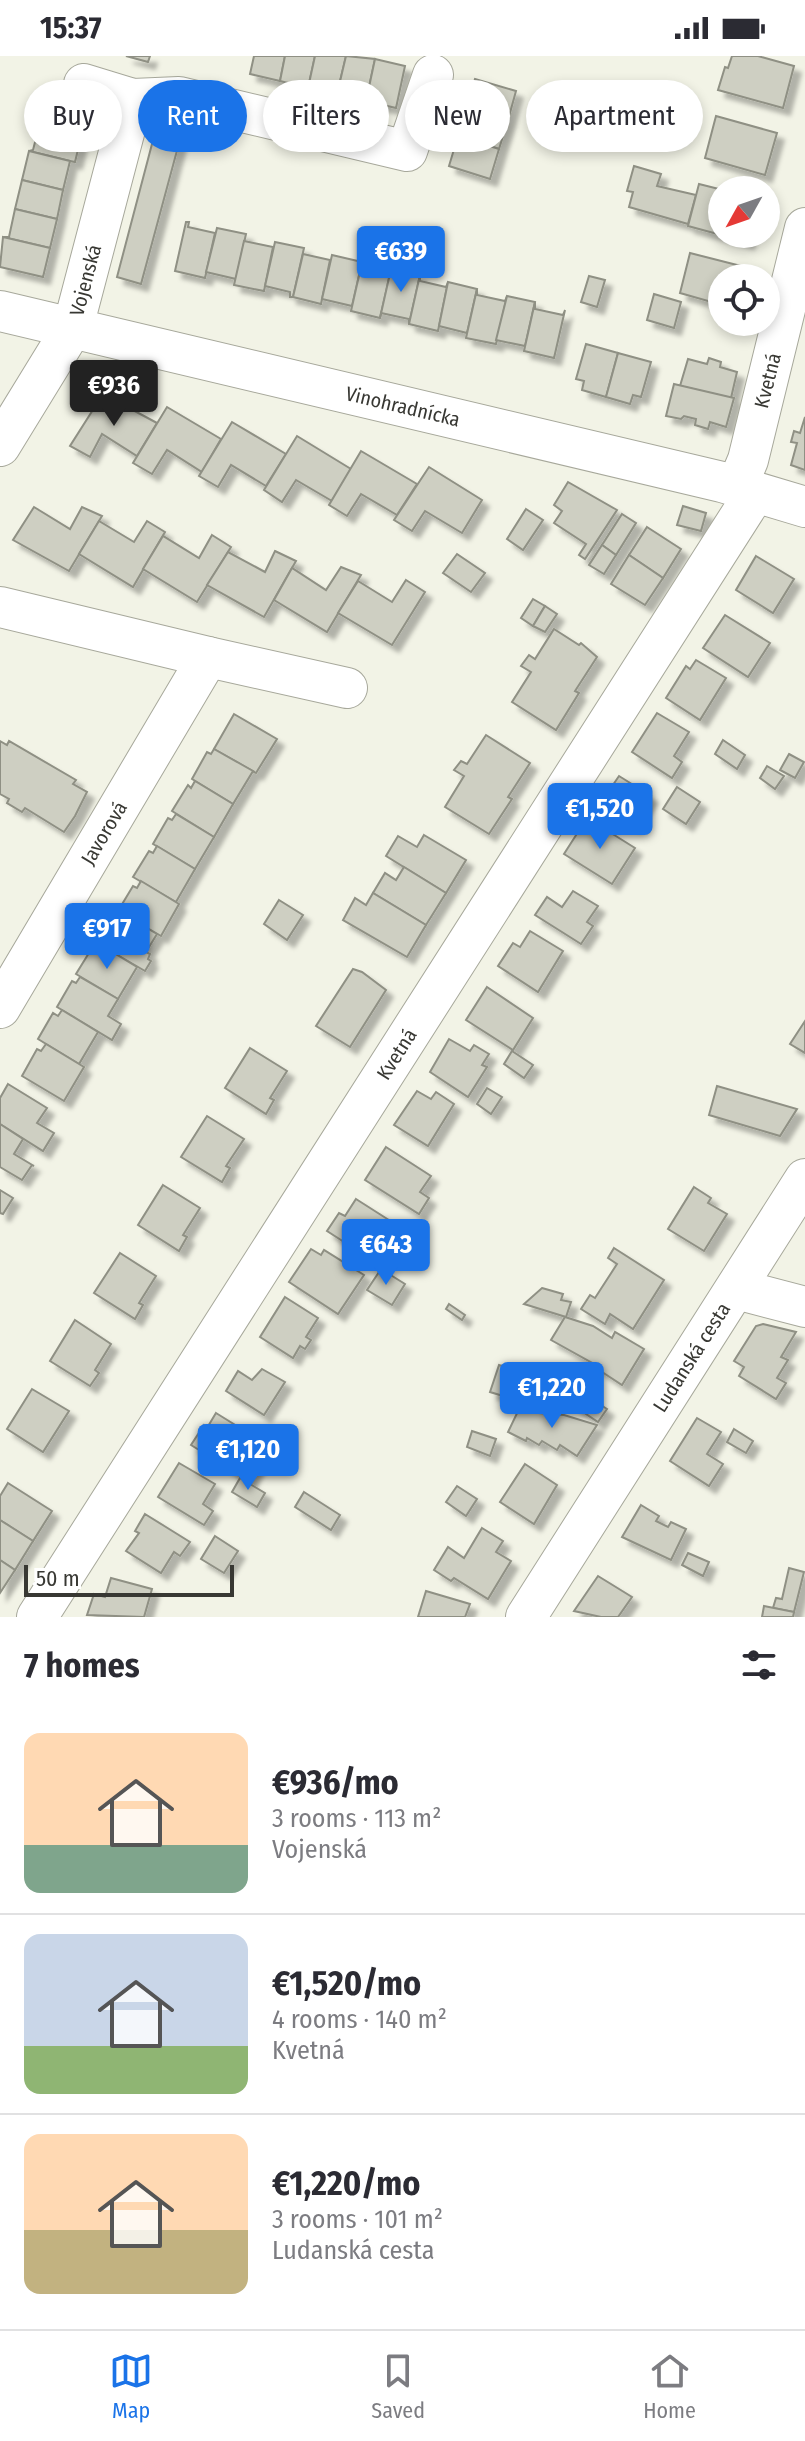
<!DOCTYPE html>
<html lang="en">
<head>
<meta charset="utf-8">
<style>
	:root { --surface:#fff; --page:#f2f2f3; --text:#2b2b33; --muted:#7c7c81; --line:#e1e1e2; --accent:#1a73e8 }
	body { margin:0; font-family:"Fira Sans Condensed",sans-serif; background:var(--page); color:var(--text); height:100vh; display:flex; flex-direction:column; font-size:30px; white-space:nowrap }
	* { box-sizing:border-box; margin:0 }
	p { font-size:26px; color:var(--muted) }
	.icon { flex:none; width:44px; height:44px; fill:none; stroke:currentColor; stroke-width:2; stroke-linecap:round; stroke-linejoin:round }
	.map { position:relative; height:1561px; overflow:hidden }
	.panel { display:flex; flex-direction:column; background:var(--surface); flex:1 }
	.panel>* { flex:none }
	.hud { position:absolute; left:24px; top:24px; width:758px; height:72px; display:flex; gap:16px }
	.needle { width:52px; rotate:230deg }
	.fabs { position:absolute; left:708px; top:120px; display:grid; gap:16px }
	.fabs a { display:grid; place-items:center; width:72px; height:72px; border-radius:50%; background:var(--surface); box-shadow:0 4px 12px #0003; font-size:40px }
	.scale { position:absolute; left:24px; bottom:20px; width:210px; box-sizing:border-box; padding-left:8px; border:4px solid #383833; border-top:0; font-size:22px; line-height:28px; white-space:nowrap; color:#383833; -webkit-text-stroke:6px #fff; paint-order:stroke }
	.price { position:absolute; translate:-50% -68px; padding:0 18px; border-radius:8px; background:var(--accent); color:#fff; font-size:26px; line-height:52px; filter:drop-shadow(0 2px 4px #0008) }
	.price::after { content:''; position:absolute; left:50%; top:48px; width:24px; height:18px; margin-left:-12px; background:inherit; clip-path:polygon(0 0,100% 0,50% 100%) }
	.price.selected { background:#222; color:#fff }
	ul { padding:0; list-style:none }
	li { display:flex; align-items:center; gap:24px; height:200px; padding:0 24px }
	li+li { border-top:2px solid var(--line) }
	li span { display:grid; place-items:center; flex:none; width:224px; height:160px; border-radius:16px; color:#555 }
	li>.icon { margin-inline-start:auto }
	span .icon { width:96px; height:96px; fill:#fffc; stroke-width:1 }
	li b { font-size:34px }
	h2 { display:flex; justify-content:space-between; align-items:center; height:96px; padding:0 24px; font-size:34px }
	.tag { padding:0 28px; border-radius:36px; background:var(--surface); box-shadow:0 4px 12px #0003; font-size:28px; line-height:72px }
	.tag.selected { background:var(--accent); color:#fff }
	.status { display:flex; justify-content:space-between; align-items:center; height:56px; padding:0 40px; background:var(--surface); direction:ltr }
	.status svg { height:22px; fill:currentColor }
	.tabs { display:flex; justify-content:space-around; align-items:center; height:112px; border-top:2px solid var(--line); background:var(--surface); font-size:22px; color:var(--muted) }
	.tabs a { display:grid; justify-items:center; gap:4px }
	.tabs .selected { color:var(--accent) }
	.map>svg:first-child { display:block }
	.building { fill:#cecfc2; stroke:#8f9084; stroke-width:2; filter:url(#shadow) }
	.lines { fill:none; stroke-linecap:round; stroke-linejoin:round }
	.minor-casing { stroke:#a7a89b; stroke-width:42 }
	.minor { stroke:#fff; stroke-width:40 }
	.labels { text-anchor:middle; stroke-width:8; stroke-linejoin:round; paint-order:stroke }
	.street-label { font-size:20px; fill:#383833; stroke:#fff }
</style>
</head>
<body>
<div class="status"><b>15:37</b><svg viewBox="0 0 49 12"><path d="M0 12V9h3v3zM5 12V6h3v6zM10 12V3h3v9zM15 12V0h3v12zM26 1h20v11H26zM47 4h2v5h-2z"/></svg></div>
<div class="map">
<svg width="805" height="1561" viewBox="0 0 805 1561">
	<defs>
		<filter id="shadow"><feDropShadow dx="7" dy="7" stdDeviation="2" flood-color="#0004"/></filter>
	</defs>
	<rect width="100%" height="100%" fill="#f2f3e6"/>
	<g class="building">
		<polygon points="126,0 150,0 148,6"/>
		<polygon points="254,0 285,0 280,25 250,18"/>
		<polygon points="285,0 315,0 308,32 280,25"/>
		<polygon points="315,0 346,0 337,38 308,32"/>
		<polygon points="346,0 375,3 366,45 337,38"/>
		<polygon points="732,0 758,0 794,10 783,52 718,34 725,11 728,12"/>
		<polygon points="375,3 405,10 396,52 366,45"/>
		<polygon points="475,23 516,35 508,64 466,52"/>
		<polygon points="54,39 99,50 93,78 40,67 47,67"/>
		<polygon points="466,52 508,64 499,93 458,80"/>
		<polygon points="716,60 777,77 765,119 705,102"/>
		<polygon points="40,67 93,78 82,77 75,106 70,105 29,95 33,94"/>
		<polygon points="157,69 182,76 141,228 117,221"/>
		<polygon points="458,80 499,93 490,123 449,110"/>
		<polygon points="29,95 70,105 63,134 22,124"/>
		<polygon points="634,110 661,118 657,130 696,139 688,168 629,151 633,136 627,135"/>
		<polygon points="22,124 63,134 57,163 15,153"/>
		<polygon points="699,128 723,134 722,178 749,178 747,186 688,170"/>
		<polygon points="15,153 57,163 50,192 3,181 9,181"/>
		<polygon points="186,166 189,166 188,171 215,177 205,222 175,215"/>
		<polygon points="217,172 246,178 236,223 206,216"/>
		<polygon points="3,181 50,192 43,221 0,211"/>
		<polygon points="244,185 273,191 264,235 234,229"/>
		<polygon points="275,186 304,192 293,241 290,241 290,236 265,230"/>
		<polygon points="690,197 741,210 738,222 722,222 722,249 680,237"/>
		<polygon points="303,198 330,204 321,248 293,241"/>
		<polygon points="332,199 362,206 352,250 322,243"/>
		<polygon points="361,211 390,218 380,262 351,255"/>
		<polygon points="391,213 420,219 409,268 409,263 381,257 380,262"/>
		<polygon points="420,219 420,225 446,231 448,226 438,275 409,268"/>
		<polygon points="589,220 605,224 597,251 581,246"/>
		<polygon points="448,226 477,233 467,277 439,270"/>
		<polygon points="477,233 477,239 505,245 507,240 496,288 466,282"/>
		<polygon points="654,238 681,246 674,272 647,264"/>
		<polygon points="507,240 535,246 525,290 496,284"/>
		<polygon points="535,246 535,253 563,259 565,254 554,302 524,295"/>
		<polygon points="586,288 618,297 606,341 582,334 584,325 576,323"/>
		<polygon points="618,297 651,306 641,341 633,339 630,348 606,341"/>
		<polygon points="709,302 721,306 720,311 737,316 731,342 680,330 688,303 707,308"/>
		<polygon points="674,328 734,342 726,371 710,366 708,373 695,369 696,363 684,360 681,363 666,360"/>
		<polygon points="103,338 157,367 137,400 102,378 90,401 70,390"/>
		<polygon points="167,351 221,383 202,416 167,394 152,418 133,407"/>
		<polygon points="805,361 805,414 791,409 797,387 791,386 794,375 800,377"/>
		<polygon points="232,366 286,398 266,430 231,409 218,431 199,420"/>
		<polygon points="297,380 351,413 332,445 296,424 282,446 264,434"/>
		<polygon points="361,395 417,428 397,459 361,438 347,460 329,449"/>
		<polygon points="429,411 482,444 462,477 425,455 412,475 394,464"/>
		<polygon points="568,426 617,454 585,503 579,499 586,488 554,467 562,455 554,449"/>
		<polygon points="683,450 706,457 701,475 677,469"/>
		<polygon points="34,451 70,473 82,451 102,460 69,515 13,484"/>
		<polygon points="526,453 543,464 523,494 507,483"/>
		<polygon points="622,458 636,467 616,499 602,489"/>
		<polygon points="99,465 134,486 147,465 165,476 133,531 79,498"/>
		<polygon points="647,471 681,493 663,522 629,499"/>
		<polygon points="212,479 231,491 197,546 143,513 163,480 199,502"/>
		<polygon points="602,489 616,499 604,518 589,509"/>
		<polygon points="275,495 296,505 264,561 207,529 228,496 265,516"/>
		<polygon points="457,498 485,517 471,536 443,517"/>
		<polygon points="629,499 663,522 645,549 611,528"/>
		<polygon points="756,500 794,523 773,557 736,534"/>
		<polygon points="341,511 361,519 327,576 274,544 292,512 326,534"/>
		<polygon points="406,524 425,536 392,589 338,557 358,525 392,546"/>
		<polygon points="533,543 545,550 533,570 521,562"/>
		<polygon points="545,550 557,558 545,576 533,570"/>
		<polygon points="725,559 770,587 748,621 703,592"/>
		<polygon points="554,573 579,589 581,587 597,601 575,635 579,637 556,674 512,646 531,616 521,610 529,599 535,603"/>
		<polygon points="696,604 726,622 700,664 666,642 686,610 690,613"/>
		<polygon points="657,657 689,676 674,700 682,706 672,722 632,696"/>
		<polygon points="234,658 277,683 256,717 214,693"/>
		<polygon points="486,679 530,707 508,741 512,743 489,778 445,751 464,720 454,714 461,705 467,708"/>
		<polygon points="723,684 745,699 737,713 715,698"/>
		<polygon points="0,685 7,689 9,685 76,724 73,728 87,736 75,760 64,776 25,752 22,756 7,747 9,743 0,738"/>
		<polygon points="214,693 253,715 233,748 192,723 207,696 211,698"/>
		<polygon points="789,698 804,706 795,722 780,714"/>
		<polygon points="767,710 784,720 775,733 760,722"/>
		<polygon points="619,720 651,740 633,769 600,748"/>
		<polygon points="195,725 233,748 214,781 172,755 188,729 191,732"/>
		<polygon points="677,731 700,746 686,768 663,753"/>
		<polygon points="176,758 214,781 195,813 153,788 168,762 172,764"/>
		<polygon points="587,762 635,792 612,828 564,798"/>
		<polygon points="424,779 466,804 446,837 386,800 398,780 417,791"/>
		<polygon points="157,790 195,813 176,846 133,821 149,795 153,797"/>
		<polygon points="404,811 446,837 426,869 373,837 385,817 396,824"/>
		<polygon points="141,825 179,848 161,880 118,855 133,830 137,832"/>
		<polygon points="573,835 598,850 587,866 593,870 581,888 535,859 547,841 562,851"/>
		<polygon points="373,837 426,869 407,901 343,864 355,842 366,849"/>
		<polygon points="279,844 303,859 287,884 264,868"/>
		<polygon points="118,855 157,878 146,896 150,898 148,903 151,905 145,915 95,886 111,860 114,862"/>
		<polygon points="530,875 563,895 538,936 498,910 513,887 520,891"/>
		<polygon points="99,888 137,911 118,943 76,918 92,892 95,895"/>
		<polygon points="353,913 362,916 386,934 350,991 316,970"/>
		<polygon points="80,921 118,943 108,960 121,968 112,984 57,951 72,925 76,927"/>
		<polygon points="487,931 533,962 513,994 466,964"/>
		<polygon points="62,954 98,976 79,1008 38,983 53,957 58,960"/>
		<polygon points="805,965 805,997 790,988"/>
		<polygon points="449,983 470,995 474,989 489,998 482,1009 487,1011 468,1041 430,1016"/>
		<polygon points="46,988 84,1011 64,1045 22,1020 37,993 41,995"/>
		<polygon points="250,992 287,1015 270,1042 274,1044 266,1058 225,1032"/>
		<polygon points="512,995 533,1009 524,1022 504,1008"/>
		<polygon points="8,1028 47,1052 37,1067 54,1077 43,1095 0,1068 0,1042"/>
		<polygon points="717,1030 797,1053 780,1080 709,1059"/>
		<polygon points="487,1032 502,1041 491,1058 477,1048"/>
		<polygon points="417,1035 431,1043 436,1036 454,1048 428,1090 394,1069"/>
		<polygon points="207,1060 244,1083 226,1110 230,1112 222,1126 181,1101"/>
		<polygon points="0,1068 23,1083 14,1098 34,1110 32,1109 22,1124 0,1111"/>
		<polygon points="386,1091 431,1120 420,1136 429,1142 419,1158 365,1124"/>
		<polygon points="163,1129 200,1152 183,1179 187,1181 179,1195 138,1169"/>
		<polygon points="694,1131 711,1142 708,1147 727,1158 704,1195 668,1173"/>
		<polygon points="0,1134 13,1142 3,1158 0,1157"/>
		<polygon points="356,1143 392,1166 369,1202 327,1175 339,1157 345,1160"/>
		<polygon points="614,1192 664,1224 633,1273 610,1258 605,1268 581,1253 590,1239 595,1242 617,1208 608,1202"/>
		<polygon points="311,1193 321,1199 324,1194 364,1219 338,1258 289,1226"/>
		<polygon points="120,1197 156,1220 139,1247 143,1249 135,1263 94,1237"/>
		<polygon points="381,1213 405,1228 392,1249 367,1234"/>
		<polygon points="542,1232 563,1238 561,1244 571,1246 566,1261 524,1248"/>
		<polygon points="285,1241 318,1262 306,1281 311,1284 305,1293 300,1290 293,1302 260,1281"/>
		<polygon points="449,1248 465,1259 462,1264 446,1253"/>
		<polygon points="565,1261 593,1270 612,1282 615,1276 644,1293 622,1329 593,1310 594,1308 551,1284"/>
		<polygon points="75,1264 111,1288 95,1314 99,1317 90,1330 50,1305"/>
		<polygon points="763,1268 796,1276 781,1301 788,1304 777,1322 786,1327 776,1343 739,1320 744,1311 734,1305 756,1270"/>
		<polygon points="499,1309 551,1326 542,1352 490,1336"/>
		<polygon points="262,1313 285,1326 264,1359 226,1335 238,1315 252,1324"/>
		<polygon points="32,1333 69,1355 43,1396 7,1373"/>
		<polygon points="582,1337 607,1353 598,1366 574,1350"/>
		<polygon points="520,1351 539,1357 564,1359 597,1369 577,1400 560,1389 557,1394 542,1385 539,1389 527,1382 526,1385 508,1376"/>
		<polygon points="216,1357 269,1390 249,1425 191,1389 204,1369 207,1372"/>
		<polygon points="697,1362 721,1376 707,1398 723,1408 709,1430 670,1405"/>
		<polygon points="734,1373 753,1385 746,1397 727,1386"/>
		<polygon points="472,1375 496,1383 490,1400 467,1391"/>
		<polygon points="179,1407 215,1428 203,1448 213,1455 204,1469 158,1441"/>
		<polygon points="525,1408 557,1429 534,1468 500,1446"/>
		<polygon points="240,1422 265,1437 257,1451 232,1436"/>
		<polygon points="8,1427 52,1455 33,1485 0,1464 0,1440"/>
		<polygon points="457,1430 477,1443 466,1460 446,1446"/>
		<polygon points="304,1436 340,1459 331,1474 295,1451"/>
		<polygon points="641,1449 659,1460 656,1465 668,1471 671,1466 686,1473 671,1504 622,1481"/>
		<polygon points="145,1458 190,1486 180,1500 174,1496 161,1517 126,1495 139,1477 135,1475"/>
		<polygon points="0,1464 33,1485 15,1514 0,1504"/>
		<polygon points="482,1472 503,1485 496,1496 511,1505 488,1543 454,1522 451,1525 434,1514 448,1491 464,1502"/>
		<polygon points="215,1480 238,1495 224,1517 201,1503"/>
		<polygon points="688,1497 709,1506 703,1520 682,1509"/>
		<polygon points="0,1504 15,1514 0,1537"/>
		<polygon points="789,1512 804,1516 794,1556 773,1552 776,1542 782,1543"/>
		<polygon points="598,1520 632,1541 618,1561 601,1561 574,1555"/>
		<polygon points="111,1522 152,1533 144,1561 87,1559 94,1538 105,1541"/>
		<polygon points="426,1535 470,1548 465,1561 418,1561"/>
		<polygon points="764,1550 794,1556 793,1561 762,1561"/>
	</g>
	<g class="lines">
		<defs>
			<g id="minor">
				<polyline points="84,28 133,43 179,41 407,95 433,19"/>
				<path id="s1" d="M 0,255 L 722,426 L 805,451"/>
				<path id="s2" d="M 0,390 L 73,271 L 133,43"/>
				<path id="s3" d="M 737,430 L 748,404 L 805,172"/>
				<polyline points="0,551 208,601 0,952"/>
				<polyline points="208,601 347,632"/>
				<polyline points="736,1233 805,1251"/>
				<path id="s4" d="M 37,1561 L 755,437"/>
				<path id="s5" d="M 526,1561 L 805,1123"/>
			</g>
		</defs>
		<use href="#minor" class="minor-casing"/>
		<use href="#minor" class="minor"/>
	</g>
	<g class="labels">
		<g class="street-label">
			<text dy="7" stroke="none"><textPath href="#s2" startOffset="188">Vojenská</textPath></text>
			<text dy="7" stroke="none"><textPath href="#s3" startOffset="110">Kvetná</textPath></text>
			<text dy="7" stroke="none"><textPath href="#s1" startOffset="414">Vinohradnícka</textPath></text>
			<text transform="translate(104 777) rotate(-59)" y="7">Javorová</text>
			<text dy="7" stroke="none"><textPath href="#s4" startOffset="668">Kvetná</textPath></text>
			<text dy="7" stroke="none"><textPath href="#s5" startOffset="308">Ludanská cesta</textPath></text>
		</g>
	</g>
</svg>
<div class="fabs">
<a><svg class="needle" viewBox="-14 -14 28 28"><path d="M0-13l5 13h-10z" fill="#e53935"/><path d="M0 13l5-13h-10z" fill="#7c7c81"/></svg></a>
<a><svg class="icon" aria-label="locate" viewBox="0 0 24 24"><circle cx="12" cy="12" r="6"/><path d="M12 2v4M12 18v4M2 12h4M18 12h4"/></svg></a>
</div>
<div class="scale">50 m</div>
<b class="price" style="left:401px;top:238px">€639</b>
<b class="price selected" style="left:114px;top:372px">€936</b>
<b class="price" style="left:600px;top:795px">€1,520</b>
<b class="price" style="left:107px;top:915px">€917</b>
<b class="price" style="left:386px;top:1231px">€643</b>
<b class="price" style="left:552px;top:1374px">€1,220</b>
<b class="price" style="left:248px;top:1436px">€1,120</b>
<div class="hud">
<a class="tag">Buy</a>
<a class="tag selected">Rent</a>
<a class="tag">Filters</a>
<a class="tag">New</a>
<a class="tag">Apartment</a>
</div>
</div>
<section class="panel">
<h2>7 homes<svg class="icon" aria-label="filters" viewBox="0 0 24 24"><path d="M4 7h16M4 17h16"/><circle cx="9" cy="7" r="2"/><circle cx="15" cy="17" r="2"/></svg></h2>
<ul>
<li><span style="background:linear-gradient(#ffd9b3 70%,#7fa58c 0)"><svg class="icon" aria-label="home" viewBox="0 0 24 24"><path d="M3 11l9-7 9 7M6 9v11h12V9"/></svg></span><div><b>€936/mo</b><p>3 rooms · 113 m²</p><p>Vojenská</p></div></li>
<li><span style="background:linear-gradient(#c9d6e8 70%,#8fb573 0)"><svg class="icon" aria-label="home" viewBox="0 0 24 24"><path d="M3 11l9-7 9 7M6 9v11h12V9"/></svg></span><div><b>€1,520/mo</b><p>4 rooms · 140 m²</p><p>Kvetná</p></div></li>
<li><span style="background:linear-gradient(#ffd9b3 60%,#c2b280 0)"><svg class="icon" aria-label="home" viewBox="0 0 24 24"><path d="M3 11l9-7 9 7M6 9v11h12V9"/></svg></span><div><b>€1,220/mo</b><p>3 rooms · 101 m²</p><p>Ludanská cesta</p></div></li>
</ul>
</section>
<nav class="tabs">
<a class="selected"><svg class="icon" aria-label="map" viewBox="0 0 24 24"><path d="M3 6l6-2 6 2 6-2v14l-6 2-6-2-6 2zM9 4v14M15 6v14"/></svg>Map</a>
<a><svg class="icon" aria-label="saved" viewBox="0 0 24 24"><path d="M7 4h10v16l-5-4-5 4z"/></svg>Saved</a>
<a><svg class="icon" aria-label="home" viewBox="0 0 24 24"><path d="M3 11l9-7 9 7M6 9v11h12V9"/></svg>Home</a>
</nav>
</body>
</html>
